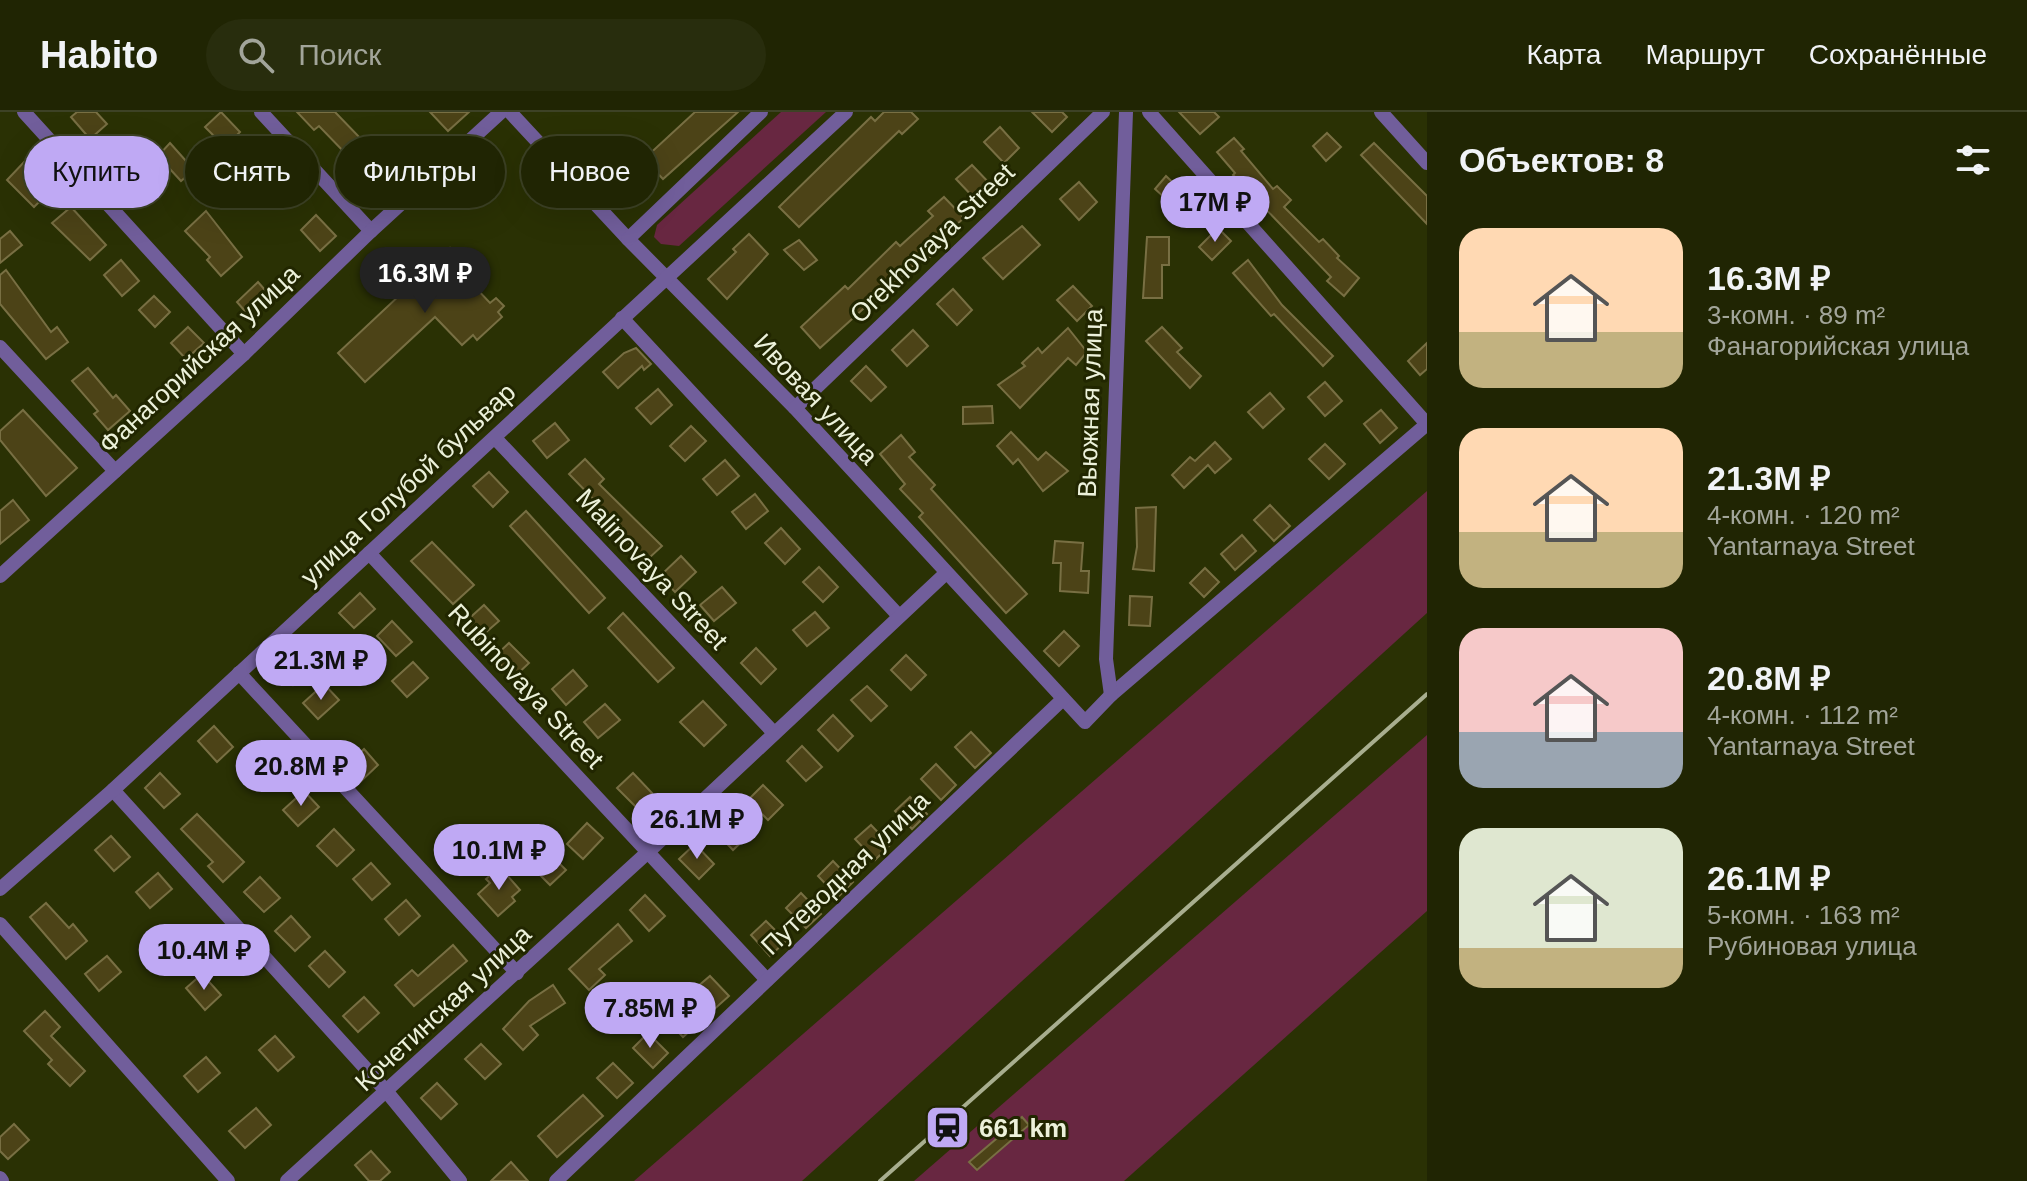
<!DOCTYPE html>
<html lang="ru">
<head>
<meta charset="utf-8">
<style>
	:root { --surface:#202503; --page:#282d0d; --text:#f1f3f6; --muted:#a2a59a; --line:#3d4225; --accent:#bfa9f4 }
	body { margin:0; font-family:Arial,sans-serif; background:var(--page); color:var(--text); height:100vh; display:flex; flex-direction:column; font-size:30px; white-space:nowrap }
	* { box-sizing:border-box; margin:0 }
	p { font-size:26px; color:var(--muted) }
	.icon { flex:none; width:44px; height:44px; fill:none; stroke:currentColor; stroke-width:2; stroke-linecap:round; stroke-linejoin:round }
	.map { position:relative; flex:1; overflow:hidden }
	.details { display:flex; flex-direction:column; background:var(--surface); width:600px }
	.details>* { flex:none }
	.banner { position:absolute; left:24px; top:24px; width:760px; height:72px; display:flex; gap:16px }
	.price { position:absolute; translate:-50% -68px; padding:0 18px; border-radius:28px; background:var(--accent); color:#111; font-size:26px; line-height:52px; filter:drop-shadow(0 2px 4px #0008) }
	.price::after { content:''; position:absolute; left:50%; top:48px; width:24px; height:18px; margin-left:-12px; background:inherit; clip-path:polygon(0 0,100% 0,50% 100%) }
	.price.current { background:#222; color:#fff }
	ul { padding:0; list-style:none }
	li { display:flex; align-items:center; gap:24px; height:200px; padding:0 32px }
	li span { display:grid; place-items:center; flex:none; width:224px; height:160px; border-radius:24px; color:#555 }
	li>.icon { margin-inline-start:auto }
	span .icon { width:96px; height:96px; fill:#fffc; stroke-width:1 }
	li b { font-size:34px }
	h2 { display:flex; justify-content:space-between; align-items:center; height:96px; padding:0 32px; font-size:34px }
	.pill { padding:0 28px; border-radius:36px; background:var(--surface); box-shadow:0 8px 32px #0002,0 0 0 2px var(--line); font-size:28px; line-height:72px }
	.pill.current { background:var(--accent); color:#111 }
	header { display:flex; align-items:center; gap:48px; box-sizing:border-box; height:112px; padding:0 40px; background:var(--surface); border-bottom:2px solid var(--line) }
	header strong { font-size:38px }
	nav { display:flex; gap:44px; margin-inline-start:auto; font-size:28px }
	.search { width:560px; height:72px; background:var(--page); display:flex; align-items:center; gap:20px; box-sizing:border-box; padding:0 28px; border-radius:44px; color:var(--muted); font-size:30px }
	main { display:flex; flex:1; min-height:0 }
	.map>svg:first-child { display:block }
	.green { fill:#682741 }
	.building { fill:#4c4317; stroke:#786f43; stroke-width:2 }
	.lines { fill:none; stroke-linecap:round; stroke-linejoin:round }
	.street { stroke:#715e9b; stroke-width:14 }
	.rail { stroke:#a8ae8f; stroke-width:4 }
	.labels { text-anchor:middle; stroke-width:6; stroke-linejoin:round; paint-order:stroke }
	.street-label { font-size:26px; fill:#ecf1da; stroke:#212600 }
	.poi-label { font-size:26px; font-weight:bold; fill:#ecf1da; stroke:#212600; text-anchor:start }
</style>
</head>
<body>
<header>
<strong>Habito</strong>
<div class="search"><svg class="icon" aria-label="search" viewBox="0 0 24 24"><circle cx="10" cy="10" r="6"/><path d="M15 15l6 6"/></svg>Поиск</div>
<nav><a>Карта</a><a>Маршрут</a><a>Сохранённые</a></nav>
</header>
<main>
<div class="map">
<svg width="1427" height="1069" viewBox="0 0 1427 1069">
	<rect width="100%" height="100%" fill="#2a3104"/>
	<g class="green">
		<polygon points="781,0 826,0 679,134 661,132 654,125 657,113"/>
		<polygon points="1427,379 1427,501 802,1069 634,1069"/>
		<polygon points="1427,623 1427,799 1124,1069 914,1069"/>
	</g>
	<g class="building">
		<polygon points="77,0 96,0 107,12 90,27 71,5"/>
		<polygon points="221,0 240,20 225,35 205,15"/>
		<polygon points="297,0 335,0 363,29 348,44 319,14 314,18"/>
		<polygon points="430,0 469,0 448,19"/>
		<polygon points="695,0 738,0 663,67 644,47"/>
		<polygon points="884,0 911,0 918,7 902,22 899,19 799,115 779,95 871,5 875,9"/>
		<polygon points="1032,0 1062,0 1067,5 1052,20"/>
		<polygon points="1179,0 1214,0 1219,5 1200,22"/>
		<polygon points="1000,15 1019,36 1004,51 984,30"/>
		<polygon points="1327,21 1341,35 1326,49 1313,34"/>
		<polygon points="1234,26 1244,37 1241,39 1273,77 1277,74 1291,88 1284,95 1319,130 1323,127 1339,144 1337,146 1359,166 1344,184 1327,169 1331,165 1233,63 1235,61 1217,40"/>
		<polygon points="128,29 143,45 122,64 107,49"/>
		<polygon points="170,31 194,58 181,69 158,44"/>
		<polygon points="1374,31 1427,84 1427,112 1361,43"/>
		<polygon points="262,36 277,51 256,71 241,55"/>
		<polygon points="27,47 55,74 34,95 7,68"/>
		<polygon points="377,47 397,68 381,83 362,62"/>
		<polygon points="972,53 992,74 976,88 956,67"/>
		<polygon points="1166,64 1187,84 1176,96 1155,77"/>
		<polygon points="1079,70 1097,90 1079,108 1060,87"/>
		<polygon points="944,85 964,106 941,126 946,131 930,145 926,141 876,190 873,188 820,236 801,215 845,174 848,177 896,130 900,134 933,104 928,99"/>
		<polygon points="71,95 106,133 90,148 52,111"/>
		<polygon points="206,99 242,145 221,164 207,148 210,145 185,119"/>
		<polygon points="316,103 336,124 320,139 301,118"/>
		<polygon points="1022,114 1040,133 1003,167 983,146"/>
		<polygon points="1218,116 1231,129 1212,148 1199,135"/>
		<polygon points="10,119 22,133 0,151 0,127"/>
		<polygon points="749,122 768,142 727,187 708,167 736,140 733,137"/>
		<polygon points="1147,125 1169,125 1169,153 1162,153 1162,186 1143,186"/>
		<polygon points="799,128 817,148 804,158 784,138"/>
		<polygon points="450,136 480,169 474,174 490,191 496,186 504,194 498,200 502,205 477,228 473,223 462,233 435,205 365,270 338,241"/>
		<polygon points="121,148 139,169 122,184 104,163"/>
		<polygon points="1248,148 1282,193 1333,244 1323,254 1274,202 1271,204 1233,161"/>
		<polygon points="6,158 51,220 57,215 68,230 46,247 0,192 0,163"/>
		<polygon points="258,170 272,186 251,206 237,190"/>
		<polygon points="1073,174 1092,194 1077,209 1057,188"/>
		<polygon points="953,177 972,198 957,213 937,192"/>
		<polygon points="154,184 170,200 155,215 139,198"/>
		<polygon points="188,215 204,231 186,247 171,231"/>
		<polygon points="1162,215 1182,236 1177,240 1201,264 1190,276 1146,229"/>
		<polygon points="1068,216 1087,240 1076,253 1068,246 1020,296 998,273 1025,254 1022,251 1038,236 1042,241"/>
		<polygon points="913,218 928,234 907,254 892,238"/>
		<polygon points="1427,231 1427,257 1420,263 1408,249"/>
		<polygon points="636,236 651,252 644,258 642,254 618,276 603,260 624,241"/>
		<polygon points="866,254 886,275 871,289 851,269"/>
		<polygon points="88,256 113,286 116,283 130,299 108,318 94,302 98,299 72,269"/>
		<polygon points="1325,270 1342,289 1325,304 1308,285"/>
		<polygon points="658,277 672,293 651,312 636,296"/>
		<polygon points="1270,281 1284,297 1263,316 1248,300"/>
		<polygon points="992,294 993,311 963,312 963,295"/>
		<polygon points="23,298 77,356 46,384 0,328 0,319"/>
		<polygon points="1381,298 1397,316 1380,331 1364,312"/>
		<polygon points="555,311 569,328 547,346 533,329"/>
		<polygon points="691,314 706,329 685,349 670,334"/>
		<polygon points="1011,320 1038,348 1046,340 1068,359 1043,379 1018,347 1013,352 997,334"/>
		<polygon points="901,323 915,340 909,345 935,373 931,377 1027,482 1006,501 919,405 923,401 900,377 905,372 880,342"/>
		<polygon points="1215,330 1231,347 1215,361 1208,353 1184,376 1172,363 1190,345 1195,349"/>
		<polygon points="1325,332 1345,352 1329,367 1309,347"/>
		<polygon points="585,347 604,367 599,372 662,434 647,448 597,401 602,396 569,362"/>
		<polygon points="725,348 739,364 717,383 703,367"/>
		<polygon points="489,360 508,380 493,395 473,374"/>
		<polygon points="755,382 768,399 746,417 732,400"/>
		<polygon points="13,388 29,408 0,432 0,399"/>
		<polygon points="1270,393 1290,414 1274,429 1254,408"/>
		<polygon points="1156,395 1154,459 1133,457 1137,435 1136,396"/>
		<polygon points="526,399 605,486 589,501 510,414"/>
		<polygon points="781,416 800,437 785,452 765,431"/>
		<polygon points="1242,423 1256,439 1235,458 1221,442"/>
		<polygon points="1055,429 1083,431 1081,459 1089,459 1088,481 1060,479 1061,451 1053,451"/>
		<polygon points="432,430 474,473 453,492 411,449"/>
		<polygon points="681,444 696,460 675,480 660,464"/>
		<polygon points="819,455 838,475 823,490 803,470"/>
		<polygon points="1205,456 1219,470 1204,485 1190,471"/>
		<polygon points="722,475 736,491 714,509 700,493"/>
		<polygon points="360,481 375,497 354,516 339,501"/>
		<polygon points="1130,484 1152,485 1150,514 1129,513"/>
		<polygon points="484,493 499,509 477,528 463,512"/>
		<polygon points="815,500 829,516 807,534 793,518"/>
		<polygon points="623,501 674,556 658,570 608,516"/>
		<polygon points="392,509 412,530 396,544 377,524"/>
		<polygon points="1064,519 1079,534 1059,554 1044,539"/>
		<polygon points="509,531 529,551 513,566 494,545"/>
		<polygon points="756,536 776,557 761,572 741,551"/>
		<polygon points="299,538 314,554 293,573 278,557"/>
		<polygon points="906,543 926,563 911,578 891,558"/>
		<polygon points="413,550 428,566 407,585 392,569"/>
		<polygon points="573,558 587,574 566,593 552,577"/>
		<polygon points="324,572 339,588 318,607 303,591"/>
		<polygon points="867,574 887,594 871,609 851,588"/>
		<polygon points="703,589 726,613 704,634 680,610"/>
		<polygon points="605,592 620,608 598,626 584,610"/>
		<polygon points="833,603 853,624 838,639 818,618"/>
		<polygon points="214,614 233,635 217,650 198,629"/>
		<polygon points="971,620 991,641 975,656 955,635"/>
		<polygon points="802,634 822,655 806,669 787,649"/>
		<polygon points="364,637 378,653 357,673 343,657"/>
		<polygon points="267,638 282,654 261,673 246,658"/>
		<polygon points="936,652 956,673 941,688 921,667"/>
		<polygon points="160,661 180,682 164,696 145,676"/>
		<polygon points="633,661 652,681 637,696 617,676"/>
		<polygon points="763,673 783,693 768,708 748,688"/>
		<polygon points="304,679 319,695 298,714 283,698"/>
		<polygon points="910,685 927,702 912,717 895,699"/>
		<polygon points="197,702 244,750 223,770 208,754 213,750 181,717"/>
		<polygon points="729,702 749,723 733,738 713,717"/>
		<polygon points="587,711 603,726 583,747 567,732"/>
		<polygon points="871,713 890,733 875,748 855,727"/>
		<polygon points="334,717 354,738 337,754 317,734"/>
		<polygon points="111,724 130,745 114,759 95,738"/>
		<polygon points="695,732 714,752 699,767 679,747"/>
		<polygon points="546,738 566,758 550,773 530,753"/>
		<polygon points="833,749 853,770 838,785 818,764"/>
		<polygon points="371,751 390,772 372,788 353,767"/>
		<polygon points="500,755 520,778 512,785 515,789 498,804 478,782 490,771 486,767"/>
		<polygon points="158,761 172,777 150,796 136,780"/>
		<polygon points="260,765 280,786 264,800 244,780"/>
		<polygon points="801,781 821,802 806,816 786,796"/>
		<polygon points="645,783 665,804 649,819 630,798"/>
		<polygon points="406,788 420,804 399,823 385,807"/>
		<polygon points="46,791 69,816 73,812 87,829 66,847 30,805"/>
		<polygon points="291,804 310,825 295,839 275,819"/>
		<polygon points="766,809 786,829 770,844 751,823"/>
		<polygon points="618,812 632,829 599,857 605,863 589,878 569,857"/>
		<polygon points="453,833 467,849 414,894 395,873 412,858 418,864"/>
		<polygon points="325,839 345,860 329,875 309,854"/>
		<polygon points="107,844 121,860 99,879 85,862"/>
		<polygon points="202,862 221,883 205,898 186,876"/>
		<polygon points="710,864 729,884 683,925 663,904"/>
		<polygon points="553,873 565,891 530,914 538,923 523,938 503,917 529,889"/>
		<polygon points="364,885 379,901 358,920 343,904"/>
		<polygon points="45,899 60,915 51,924 85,959 70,974 48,952 52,948 24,919"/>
		<polygon points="648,921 668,941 653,956 633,936"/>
		<polygon points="275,924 294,945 278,959 259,938"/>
		<polygon points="481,932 501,952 485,967 465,947"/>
		<polygon points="206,945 220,961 198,980 184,964"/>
		<polygon points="613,951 633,971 617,986 597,966"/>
		<polygon points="437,971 457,992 441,1007 421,986"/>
		<polygon points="583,983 603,1004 557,1045 538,1024"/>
		<polygon points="256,996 271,1013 245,1036 229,1019"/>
		<polygon points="1022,1005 1029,1013 977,1058 969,1050"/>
		<polygon points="14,1012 29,1028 8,1047 0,1039 0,1025"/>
		<polygon points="371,1039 390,1060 380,1069 369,1069 355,1053"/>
		<polygon points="511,1050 528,1069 491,1069"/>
	</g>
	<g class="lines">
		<g class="street">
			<polyline points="24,0 244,242"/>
			<polyline points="261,0 371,119"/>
			<polyline points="510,0 628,127 795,296 1085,610 1111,583 1427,312"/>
			<polyline points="1149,0 1427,312"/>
			<polyline points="1381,0 1427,51"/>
			<polyline points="628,127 761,0"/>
			<polyline points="622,206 899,504"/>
			<polyline points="0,235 115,359"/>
			<polyline points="795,296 1103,0"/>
			<polyline points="495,326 774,621"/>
			<polyline points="369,441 767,868"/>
			<polyline points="0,464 244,242 371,119 501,0"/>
			<polyline points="239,561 517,861"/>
			<polyline points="1111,583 1106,547 1126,0"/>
			<polyline points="113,678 387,980 460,1069"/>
			<polyline points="0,777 113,678 846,0"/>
			<polyline points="0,812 228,1069"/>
			<polyline points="0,1066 2,1069"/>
			<polyline points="287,1069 648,740 945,462"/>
			<polyline points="556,1069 1063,587"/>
		</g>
		<polyline class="rail" points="880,1069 1427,582"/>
	</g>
	<defs>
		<symbol id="station-square" viewBox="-11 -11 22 22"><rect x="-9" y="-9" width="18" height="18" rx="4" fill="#bfa9f4" stroke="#212600"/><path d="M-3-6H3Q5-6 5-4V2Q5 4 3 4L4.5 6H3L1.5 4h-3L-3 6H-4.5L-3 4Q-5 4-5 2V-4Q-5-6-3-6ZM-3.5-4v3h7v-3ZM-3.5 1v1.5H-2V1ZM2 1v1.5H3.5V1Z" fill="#111"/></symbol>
	</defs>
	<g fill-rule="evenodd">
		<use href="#station-square" x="922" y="990" width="51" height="51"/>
	</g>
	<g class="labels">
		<g class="street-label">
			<text transform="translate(932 131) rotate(-44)" y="9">Orekhovaya Street</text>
			<text transform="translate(199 247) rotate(-43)" y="9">Фанагорийская улица</text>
			<text transform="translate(816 287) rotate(47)" y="9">Ивовая улица</text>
			<text transform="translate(1090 291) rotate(-88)" y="9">Вьюжная улица</text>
			<text transform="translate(408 372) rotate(-43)" y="9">улица Голубой бульвар</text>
			<text transform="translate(652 457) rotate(47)" y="9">Malinovaya Street</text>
			<text transform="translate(526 574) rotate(47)" y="9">Rubinovaya Street</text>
			<text transform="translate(845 761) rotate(-44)" y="9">Путеводная улица</text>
			<text transform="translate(443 896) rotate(-43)" y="9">Кочетинская улица</text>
		</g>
		<g class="poi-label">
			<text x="979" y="1025">661 km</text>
		</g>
	</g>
</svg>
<b class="price" style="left:1215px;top:132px">17M ₽</b>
<b class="price current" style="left:425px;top:203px">16.3M ₽</b>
<b class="price" style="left:321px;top:590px">21.3M ₽</b>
<b class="price" style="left:301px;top:696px">20.8M ₽</b>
<b class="price" style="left:697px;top:749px">26.1M ₽</b>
<b class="price" style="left:499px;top:780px">10.1M ₽</b>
<b class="price" style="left:204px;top:880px">10.4M ₽</b>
<b class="price" style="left:650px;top:938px">7.85M ₽</b>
<div class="banner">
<a class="pill current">Купить</a>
<a class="pill">Снять</a>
<a class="pill">Фильтры</a>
<a class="pill">Новое</a>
</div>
</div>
<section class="details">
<h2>Объектов: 8<svg class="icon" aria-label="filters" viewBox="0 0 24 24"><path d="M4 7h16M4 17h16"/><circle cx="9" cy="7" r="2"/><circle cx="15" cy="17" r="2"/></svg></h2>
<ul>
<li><span style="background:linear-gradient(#ffd9b3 65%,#c2b280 0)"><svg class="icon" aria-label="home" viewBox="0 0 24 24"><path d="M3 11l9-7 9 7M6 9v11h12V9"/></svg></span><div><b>16.3M ₽</b><p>3-комн. · 89 m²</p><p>Фанагорийская улица</p></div></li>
<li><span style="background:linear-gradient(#ffd9b3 65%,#c2b280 0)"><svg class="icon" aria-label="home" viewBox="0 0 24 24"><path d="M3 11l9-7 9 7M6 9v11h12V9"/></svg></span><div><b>21.3M ₽</b><p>4-комн. · 120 m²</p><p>Yantarnaya Street</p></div></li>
<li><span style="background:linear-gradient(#f6c9c9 65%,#9aa5b1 0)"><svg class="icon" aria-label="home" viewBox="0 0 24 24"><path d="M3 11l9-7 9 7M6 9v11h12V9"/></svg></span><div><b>20.8M ₽</b><p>4-комн. · 112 m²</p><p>Yantarnaya Street</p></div></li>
<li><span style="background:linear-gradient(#dfe7d0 75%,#c2b280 0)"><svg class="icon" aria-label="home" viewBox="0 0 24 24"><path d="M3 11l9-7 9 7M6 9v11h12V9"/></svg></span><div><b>26.1M ₽</b><p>5-комн. · 163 m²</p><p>Рубиновая улица</p></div></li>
</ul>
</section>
</main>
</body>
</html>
